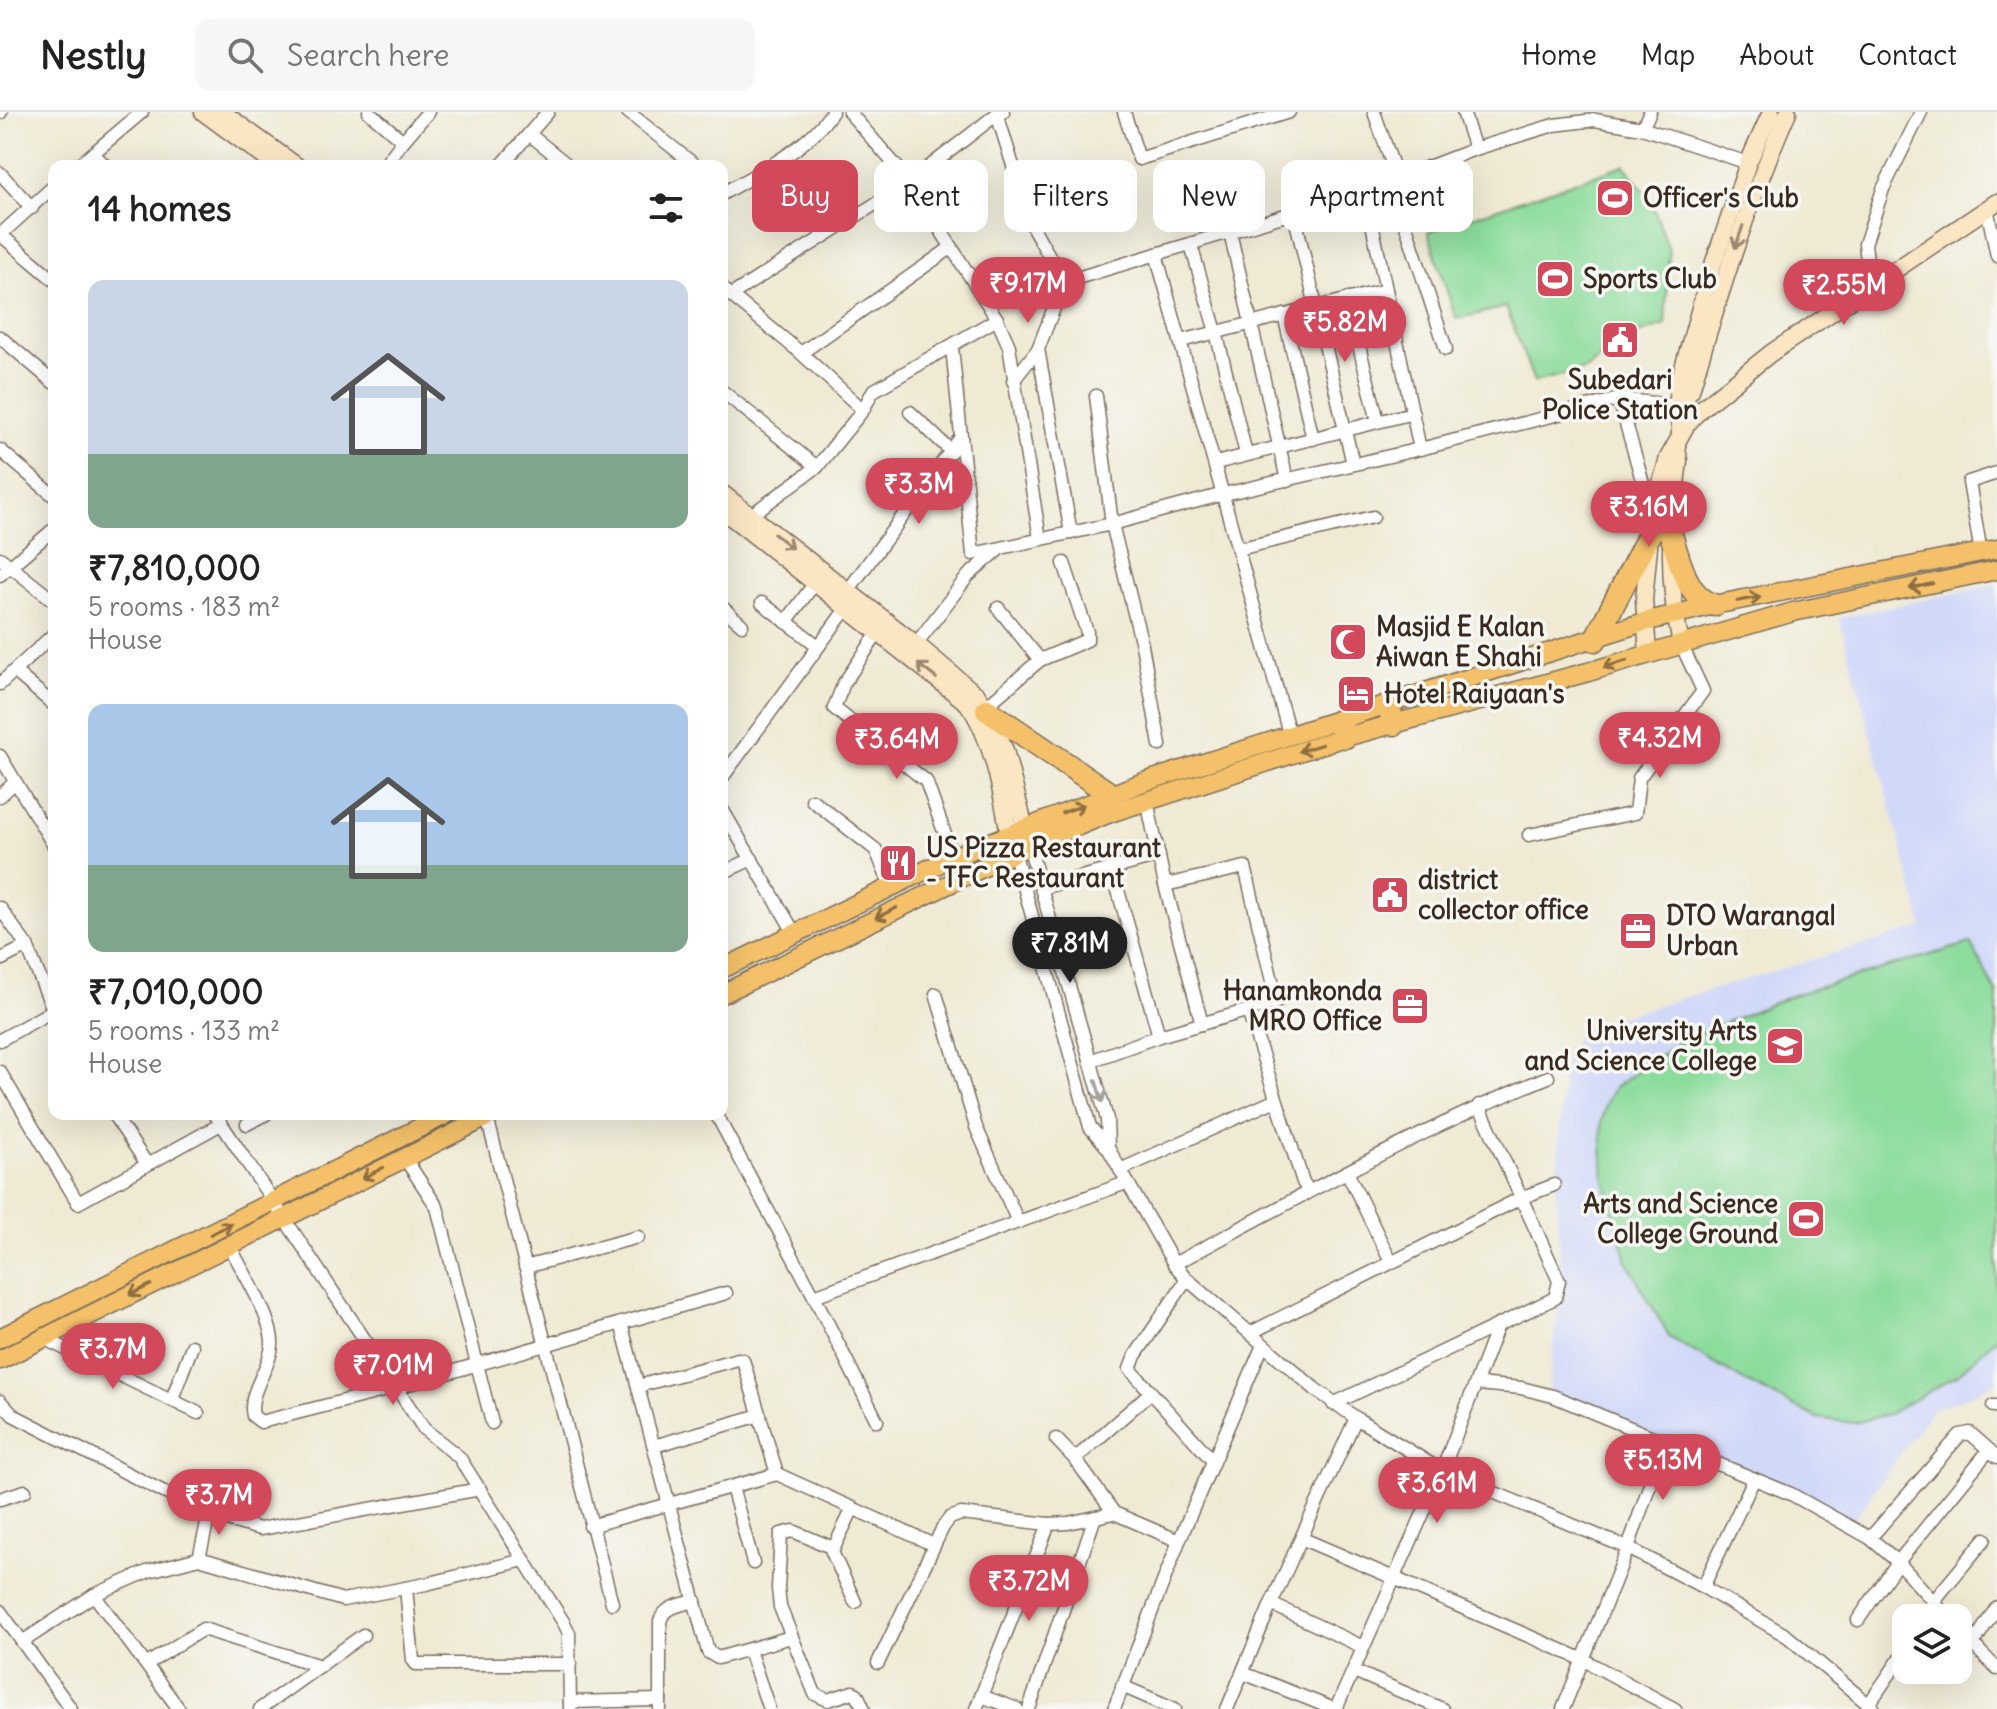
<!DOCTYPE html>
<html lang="en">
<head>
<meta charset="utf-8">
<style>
	:root { --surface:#fff; --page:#f6f6f6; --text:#222; --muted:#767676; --line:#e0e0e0; --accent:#d1495b }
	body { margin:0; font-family:Delius,sans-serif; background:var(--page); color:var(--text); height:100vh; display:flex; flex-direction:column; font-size:30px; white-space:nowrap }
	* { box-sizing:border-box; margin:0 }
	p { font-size:26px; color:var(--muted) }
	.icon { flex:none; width:44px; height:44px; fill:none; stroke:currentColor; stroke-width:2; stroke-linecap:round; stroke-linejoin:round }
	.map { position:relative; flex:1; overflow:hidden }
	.sheet { position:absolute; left:48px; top:48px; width:680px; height:960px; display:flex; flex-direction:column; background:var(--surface); border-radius:16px; box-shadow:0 8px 32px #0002 }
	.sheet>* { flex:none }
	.hud { position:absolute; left:752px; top:48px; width:760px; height:72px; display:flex; gap:16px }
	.buttons { position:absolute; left:1892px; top:1492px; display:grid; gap:16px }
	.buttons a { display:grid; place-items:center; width:80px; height:80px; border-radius:16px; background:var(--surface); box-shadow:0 8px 32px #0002; font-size:40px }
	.price { position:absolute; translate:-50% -68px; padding:0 18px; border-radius:28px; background:var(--accent); color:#fff; font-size:26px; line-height:52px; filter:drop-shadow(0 2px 4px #0008) }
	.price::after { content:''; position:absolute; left:50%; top:48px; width:24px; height:18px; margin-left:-12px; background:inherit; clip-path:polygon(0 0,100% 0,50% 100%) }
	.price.active { background:#222; color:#fff }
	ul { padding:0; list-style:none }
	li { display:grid; align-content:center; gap:16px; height:424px; padding:0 40px }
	li span { display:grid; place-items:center; height:248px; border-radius:16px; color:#555 }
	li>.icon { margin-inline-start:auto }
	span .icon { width:144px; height:144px; fill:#fffc; stroke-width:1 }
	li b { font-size:34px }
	h2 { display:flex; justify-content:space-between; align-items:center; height:96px; padding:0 40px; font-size:34px }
	.chip { padding:0 28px; border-radius:16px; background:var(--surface); box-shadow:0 8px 32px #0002; font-size:28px; line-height:72px }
	.chip.active { background:var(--accent); color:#fff }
	header { display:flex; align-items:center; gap:48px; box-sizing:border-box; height:112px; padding:0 40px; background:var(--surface); border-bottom:2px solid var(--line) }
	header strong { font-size:38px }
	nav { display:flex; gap:44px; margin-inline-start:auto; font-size:28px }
	.search { width:560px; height:72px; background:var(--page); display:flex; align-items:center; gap:20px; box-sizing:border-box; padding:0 28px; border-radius:16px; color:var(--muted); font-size:30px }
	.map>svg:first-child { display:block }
	.built { fill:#d1d9f9 }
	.green { fill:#8cdc9c; stroke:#64835d; stroke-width:2 }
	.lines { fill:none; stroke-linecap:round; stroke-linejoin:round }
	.street-casing { stroke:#7a6d5e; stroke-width:15 }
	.secondary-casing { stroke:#7a6d5e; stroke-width:19 }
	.primary-casing { stroke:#7a6d5e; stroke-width:21 }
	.highway-casing { stroke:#7a6d5e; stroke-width:25 }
	.street { stroke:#fff; stroke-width:12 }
	.secondary { stroke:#fbe6c4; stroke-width:16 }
	.primary { stroke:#f4c16b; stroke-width:18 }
	.highway { stroke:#f4c16b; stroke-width:22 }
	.oneway { stroke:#9b8871 }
	.oneway2 { stroke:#8e6e41 }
	.oneway3 { stroke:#a79f9a }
	.labels { text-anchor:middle; stroke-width:7; stroke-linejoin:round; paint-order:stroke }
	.poi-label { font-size:26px; font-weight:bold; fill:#3b2a1e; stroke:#f6f6f2; text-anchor:start }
</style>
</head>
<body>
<header>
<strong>Nestly</strong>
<div class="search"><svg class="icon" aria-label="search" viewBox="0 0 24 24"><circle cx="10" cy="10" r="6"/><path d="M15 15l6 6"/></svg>Search here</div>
<nav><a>Home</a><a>Map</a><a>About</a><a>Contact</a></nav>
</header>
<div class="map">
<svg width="1997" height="1597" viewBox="0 0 1997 1597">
	<rect width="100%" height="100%" fill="#f6f6f2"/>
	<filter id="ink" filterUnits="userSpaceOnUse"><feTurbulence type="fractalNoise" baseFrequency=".0125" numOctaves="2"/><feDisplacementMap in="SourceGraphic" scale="16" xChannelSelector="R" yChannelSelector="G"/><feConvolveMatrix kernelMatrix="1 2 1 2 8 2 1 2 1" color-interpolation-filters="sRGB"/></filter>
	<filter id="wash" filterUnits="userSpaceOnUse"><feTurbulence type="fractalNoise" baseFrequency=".006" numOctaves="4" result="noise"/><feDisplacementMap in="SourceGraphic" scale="32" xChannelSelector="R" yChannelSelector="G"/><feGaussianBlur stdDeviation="1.8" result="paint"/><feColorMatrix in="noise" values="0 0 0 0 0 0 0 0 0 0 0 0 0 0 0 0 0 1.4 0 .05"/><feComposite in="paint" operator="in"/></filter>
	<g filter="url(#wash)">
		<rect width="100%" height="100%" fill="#f0ead4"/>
		<polygon class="built" points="1997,472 1997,1270 1953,1291 1934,1296 1853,1408 1804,1382 1548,1283 1561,1173 1556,1074 1564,951 1581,916 1923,815 1839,506"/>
		<g class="green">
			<polygon points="1624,53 1651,88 1669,139 1665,213 1620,228 1587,257 1534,270 1506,195 1456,207 1428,120"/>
			<polygon points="1971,831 1997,882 1997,1225 1956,1264 1888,1302 1854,1311 1817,1306 1746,1270 1669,1225 1627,1149 1604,1065 1601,1011 1605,993 1614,976 1682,928 1796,882"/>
		</g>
	</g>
	<g filter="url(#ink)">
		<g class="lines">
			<defs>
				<g id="street">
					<polyline points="369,0 403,29 384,54"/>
					<polyline points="628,0 696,54"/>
					<polyline points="849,0 910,70 997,207 1009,234 1040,427"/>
					<polyline points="1124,0 1139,47 1289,0"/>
					<polyline points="1374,0 1397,66"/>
					<polyline points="1463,0 1475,37"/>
					<polyline points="0,1 1,0"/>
					<polyline points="997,2 1031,112 1064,170 1365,79 1475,37 1554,13 1595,8 1642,16 1748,51"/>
					<polyline points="1642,16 1650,0"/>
					<polyline points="529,22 569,54"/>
					<polyline points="403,29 428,0"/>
					<polyline points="93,42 106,54"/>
					<polyline points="78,54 142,0"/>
					<polyline points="501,54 548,0"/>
					<polyline points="0,61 32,96"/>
					<polyline points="1391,68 1446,237"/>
					<polyline points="1365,79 1420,337"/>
					<path d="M 722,82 C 760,59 807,38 832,0"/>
					<polyline points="1987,96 1997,144"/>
					<polyline points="1294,101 1353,352"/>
					<polyline points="1230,120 1287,368"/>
					<polyline points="0,123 54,74"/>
					<polyline points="1,123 54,168"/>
					<polyline points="1191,133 1216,220 1246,342"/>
					<polyline points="1156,142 1290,625"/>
					<polyline points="1870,173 1865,132 1883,77 1921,0"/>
					<polyline points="722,176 801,241 863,298 873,279 997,207"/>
					<polyline points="731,183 910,70 997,2 1003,0"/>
					<polyline points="1347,187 1378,309"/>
					<polyline points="1284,203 1313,327"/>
					<polyline points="0,225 54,271"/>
					<polyline points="1181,229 1386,178"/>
					<polyline points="952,235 973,442 1112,412 1224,382 1420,337 1619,287 1679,294"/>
					<polyline points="1038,237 1071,421"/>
					<polyline points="801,241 952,135"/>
					<polyline points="1013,269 1038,237 1064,170"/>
					<polyline points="722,279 817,355"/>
					<polyline points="1096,284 1112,412 1142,533 1160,633"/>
					<polyline points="1619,287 1652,403"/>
					<polyline points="910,300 951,339"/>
					<polyline points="0,338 54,384"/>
					<polyline points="1216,351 1413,301"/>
					<polyline points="751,403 817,355 863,298"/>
					<polyline points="1238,437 1373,405"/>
					<polyline points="1981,441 1969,370 1997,361"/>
					<polyline points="0,446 54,489"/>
					<polyline points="0,463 54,417"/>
					<polyline points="847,480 961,325"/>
					<polyline points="762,491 813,530"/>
					<polyline points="722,495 742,513"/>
					<polyline points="786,510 814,472"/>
					<polyline points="878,521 844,571 834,596 926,669 953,745"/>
					<polyline points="916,532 968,464 998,438"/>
					<polyline points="1040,548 1087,528 1087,520 1064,451"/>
					<polyline points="14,559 54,593"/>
					<polyline points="0,572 54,522"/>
					<polyline points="985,595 1040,548 998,496"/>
					<polyline points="0,644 54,734"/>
					<polyline points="722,666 846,497"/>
					<polyline points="0,684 15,670"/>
					<polyline points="812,688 876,738 891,775"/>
					<polyline points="1147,689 1165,773 1202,912"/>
					<polyline points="722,697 794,820"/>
					<polyline points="1529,723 1635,701 1639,666 1703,579 1681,532"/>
					<polyline points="1028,730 1107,1007 1108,1036"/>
					<polyline points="1013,735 1090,1015 1108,1036 1174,1152 1187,1167 1315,1277 1356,1306 1442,1359 1628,1436 1703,1475 1787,1524 1874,1597"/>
					<polyline points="1112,744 1112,757 1159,924"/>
					<polyline points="722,761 752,747"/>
					<polyline points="1041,776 1159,744"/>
					<polyline points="0,796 27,834 54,900"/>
					<polyline points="0,848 27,834"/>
					<polyline points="936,882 976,1015 1018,1110"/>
					<polyline points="1248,899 1303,1070 1308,1078"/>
					<polyline points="0,928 54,898"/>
					<polyline points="1090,949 1159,924 1277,890 1245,755 1165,773"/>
					<polyline points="0,960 78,1091 221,1012"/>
					<polyline points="113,1002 147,1052"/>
					<polyline points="215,1002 424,1317 459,1345 564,1511 569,1521 570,1597"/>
					<polyline points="716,1002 814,1184 877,1309"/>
					<polyline points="487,1005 612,1491"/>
					<polyline points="247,1012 266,1002"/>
					<polyline points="404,1045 437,1095 492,1311"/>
					<polyline points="1120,1058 1276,988"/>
					<polyline points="1347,1060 1391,1150"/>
					<path d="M 229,1133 C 241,1156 273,1207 272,1232 C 271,1256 247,1280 253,1304 L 261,1310 L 395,1276 L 726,1181"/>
					<path d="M 1174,1152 C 1297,1086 1419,1018 1548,965"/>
					<polyline points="525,1155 638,1125"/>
					<polyline points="1187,1167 1135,1244 1130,1257 1213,1349"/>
					<polyline points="814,1184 1126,1071"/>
					<polyline points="621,1211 708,1540 718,1546 791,1525"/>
					<polyline points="1250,1221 1521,1086 1554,1073"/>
					<polyline points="43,1226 198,1301"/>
					<polyline points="1477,1272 1521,1276 1553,1284 1791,1382 1870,1426 1898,1450 1948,1506"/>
					<polyline points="638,1274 738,1247 743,1248 777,1362"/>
					<polyline points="1150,1281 1075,1347 1114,1401 1179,1429"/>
					<polyline points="172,1287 192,1234"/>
					<polyline points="0,1289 13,1303 209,1403 260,1417 480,1377"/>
					<polyline points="1333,1292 1555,1186 1559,1169 1479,993"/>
					<polyline points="1993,1294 1997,1294"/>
					<polyline points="1056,1327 1075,1347"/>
					<polyline points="654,1334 760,1303"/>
					<polyline points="732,1375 753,1451"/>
					<polyline points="0,1387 25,1379"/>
					<polyline points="853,1396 832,1440 855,1490"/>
					<polyline points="590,1414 777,1362 934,1433"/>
					<polyline points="1870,1426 1960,1323 1970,1321 1997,1345"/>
					<polyline points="1303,1427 1582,1547 1675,1597"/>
					<polyline points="833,1436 793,1419 781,1422 778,1476 780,1495 815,1582 828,1588 853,1580 857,1582 864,1597"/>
					<polyline points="199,1446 209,1403"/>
					<polyline points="1703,1475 1754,1367"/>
					<polyline points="406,1476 413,1548 416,1552 570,1552"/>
					<polyline points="94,1483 179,1597"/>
					<polyline points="1933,1490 1985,1427"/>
					<polyline points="1271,1492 1363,1535"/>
					<polyline points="0,1499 71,1597"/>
					<polyline points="1858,1508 1898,1450 1989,1338"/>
					<polyline points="1958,1517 1997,1557"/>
					<polyline points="22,1530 94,1483 149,1459 199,1446 343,1488 426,1472 524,1448"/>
					<polyline points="1973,1532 1997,1495"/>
					<polyline points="749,1538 769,1597"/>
					<polyline points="878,1551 943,1415 950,1406 961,1402 1049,1412 1068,1411 1114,1401"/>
					<polyline points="147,1552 203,1517 320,1554"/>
					<polyline points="1354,1559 1442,1597"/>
					<polyline points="1243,1561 1334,1597"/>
					<polyline points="1122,1574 1175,1597"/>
					<polyline points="981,1584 1017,1597"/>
					<polyline points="570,1590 660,1588"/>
					<polyline points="1869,1592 1906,1538"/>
					<polyline points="260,1597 363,1523"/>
					<path d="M 660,1597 L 660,1509 C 665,1494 681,1493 695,1489"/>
					<polyline points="976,1597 1049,1412"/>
					<polyline points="1029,1597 1095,1405"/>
					<polyline points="1114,1597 1179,1429 1263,1233"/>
					<polyline points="1227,1597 1271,1492 1356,1306"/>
					<polyline points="1336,1597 1442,1359 1498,1213"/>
					<polyline points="1563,1597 1628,1436 1664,1331"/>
				</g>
				<g id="secondary">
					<polyline points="203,0 276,54"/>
					<polyline points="222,0 297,54"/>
					<path d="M 1679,292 L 1691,278 C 1719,184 1748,90 1788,0"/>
					<polyline points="1680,322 1677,277 1709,164 1748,51 1771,0"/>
					<path d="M 1677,334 L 1679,349 C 1670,416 1666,465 1681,532"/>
					<polyline points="722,381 916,532 977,583 987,598 1005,638 1025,716"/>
					<path d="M 722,398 L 967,591 C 992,623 1002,683 1009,722"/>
					<polyline points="1648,541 1644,488 1652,403 1668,346 1687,312 1701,297 1771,241 1997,90"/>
				</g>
				<g id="primary">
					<polyline points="722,857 953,745 1141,671 1644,510 1714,493 1997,437"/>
					<polyline points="722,882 1015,740 1110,701 1345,625 1588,560 1793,500 1997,458"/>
					<polyline points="0,1226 447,1002"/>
					<polyline points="0,1248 493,1002"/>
				</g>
				<g id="highway">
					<path d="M 1670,420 C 1679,445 1685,485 1714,493"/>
					<polyline points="1595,528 1650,421"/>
					<polyline points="1388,593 1394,612"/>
					<polyline points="987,598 1112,683"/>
					<polyline points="1339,609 1345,625"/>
				</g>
			</defs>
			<use href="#street" class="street-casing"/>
			<use href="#secondary" class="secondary-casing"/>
			<use href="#primary" class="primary-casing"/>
			<use href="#highway" class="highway-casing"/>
			<use href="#street" class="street"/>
			<use href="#secondary" class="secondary"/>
			<use href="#primary" class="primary"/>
			<use href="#highway" class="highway"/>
		</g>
		<defs><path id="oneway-shaft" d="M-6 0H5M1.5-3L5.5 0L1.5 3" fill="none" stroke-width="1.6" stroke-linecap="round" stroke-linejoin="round" transform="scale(2)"/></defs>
		<g class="oneway">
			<use href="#oneway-shaft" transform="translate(1739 125) rotate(109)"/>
			<use href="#oneway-shaft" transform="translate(783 429) rotate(38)"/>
			<use href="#oneway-shaft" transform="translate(927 559) rotate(-142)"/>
		</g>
		<g class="oneway2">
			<use href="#oneway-shaft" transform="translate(1921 474) rotate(168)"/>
			<use href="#oneway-shaft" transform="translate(1749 487) rotate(-11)"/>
			<use href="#oneway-shaft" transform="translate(1615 552) rotate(163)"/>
			<use href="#oneway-shaft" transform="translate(1310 636) rotate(163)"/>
			<use href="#oneway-shaft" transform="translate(1073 697) rotate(-20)"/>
			<use href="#oneway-shaft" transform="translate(886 801) rotate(154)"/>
			<use href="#oneway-shaft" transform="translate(373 1061) rotate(152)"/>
			<use href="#oneway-shaft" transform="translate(221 1117) rotate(-27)"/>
			<use href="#oneway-shaft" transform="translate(140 1178) rotate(154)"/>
		</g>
		<use class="oneway3" href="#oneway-shaft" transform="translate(1099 979) rotate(73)"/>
	</g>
	<defs>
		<symbol id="stadium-square" viewBox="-11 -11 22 22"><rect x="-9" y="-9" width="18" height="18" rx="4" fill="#d1495b" stroke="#f6f6f2"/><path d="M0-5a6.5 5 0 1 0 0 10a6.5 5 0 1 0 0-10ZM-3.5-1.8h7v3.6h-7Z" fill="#fff"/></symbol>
		<symbol id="civic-square" viewBox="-11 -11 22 22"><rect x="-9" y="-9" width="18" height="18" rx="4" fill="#d1495b" stroke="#f6f6f2"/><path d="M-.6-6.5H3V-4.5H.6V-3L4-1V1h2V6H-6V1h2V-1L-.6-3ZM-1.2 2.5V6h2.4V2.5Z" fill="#fff"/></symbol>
		<symbol id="mosque-square" viewBox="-11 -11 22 22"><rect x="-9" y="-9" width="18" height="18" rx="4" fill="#d1495b" stroke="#f6f6f2"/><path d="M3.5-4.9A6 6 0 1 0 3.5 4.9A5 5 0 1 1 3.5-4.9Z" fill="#fff"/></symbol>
		<symbol id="hotel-square" viewBox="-11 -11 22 22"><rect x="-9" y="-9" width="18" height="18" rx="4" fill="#d1495b" stroke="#f6f6f2"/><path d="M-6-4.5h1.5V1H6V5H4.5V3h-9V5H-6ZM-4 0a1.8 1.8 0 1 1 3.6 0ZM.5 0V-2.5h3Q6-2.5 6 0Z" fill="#fff"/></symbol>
		<symbol id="restaurant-square" viewBox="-11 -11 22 22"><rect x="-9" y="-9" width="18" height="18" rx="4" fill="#d1495b" stroke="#f6f6f2"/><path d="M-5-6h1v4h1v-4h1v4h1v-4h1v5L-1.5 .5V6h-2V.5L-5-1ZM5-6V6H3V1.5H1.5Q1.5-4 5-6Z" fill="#fff"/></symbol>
		<symbol id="office-square" viewBox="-11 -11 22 22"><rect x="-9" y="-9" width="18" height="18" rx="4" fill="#d1495b" stroke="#f6f6f2"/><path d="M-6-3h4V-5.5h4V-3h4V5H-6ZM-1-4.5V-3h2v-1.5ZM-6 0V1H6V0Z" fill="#fff"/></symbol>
		<symbol id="university-square" viewBox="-11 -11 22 22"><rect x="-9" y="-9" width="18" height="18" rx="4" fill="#d1495b" stroke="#f6f6f2"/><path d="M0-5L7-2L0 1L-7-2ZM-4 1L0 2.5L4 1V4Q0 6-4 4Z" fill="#fff"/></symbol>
	</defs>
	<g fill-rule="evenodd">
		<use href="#stadium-square" x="1593" y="64" width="44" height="44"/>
		<use href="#stadium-square" x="1533" y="145" width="44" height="44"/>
		<use href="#civic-square" x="1598" y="206" width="44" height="44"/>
		<use href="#mosque-square" x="1326" y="508" width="44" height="44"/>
		<use href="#hotel-square" x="1334" y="560" width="44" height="44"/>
		<use href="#restaurant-square" x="876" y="729" width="44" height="44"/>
		<use href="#civic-square" x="1368" y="761" width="44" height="44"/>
		<use href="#office-square" x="1616" y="797" width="44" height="44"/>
		<use href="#office-square" x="1388" y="872" width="44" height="44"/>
		<use href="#university-square" x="1763" y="912" width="44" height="44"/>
		<use href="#stadium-square" x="1784" y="1085" width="44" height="44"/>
	</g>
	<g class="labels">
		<g class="poi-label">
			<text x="1643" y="95">Officer's Club</text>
			<text x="1583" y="176">Sports Club</text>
			<text x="1620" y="277" text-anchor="middle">Subedari<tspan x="1620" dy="30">Police Station</tspan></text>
			<text x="1376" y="524">Masjid E Kalan<tspan x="1376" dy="30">Aiwan E Shahi</tspan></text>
			<text x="1384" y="591">Hotel Raiyaan's</text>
			<text x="926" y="745">US Pizza Restaurant<tspan x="926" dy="30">- TFC Restaurant</tspan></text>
			<text x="1418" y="777">district<tspan x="1418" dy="30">collector office</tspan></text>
			<text x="1666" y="813">DTO Warangal<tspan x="1666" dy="30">Urban</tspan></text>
			<text x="1382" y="888" text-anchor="end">Hanamkonda<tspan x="1382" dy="30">MRO Office</tspan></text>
			<text x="1757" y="928" text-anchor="end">University Arts<tspan x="1757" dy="30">and Science College</tspan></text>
			<text x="1778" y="1101" text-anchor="end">Arts and Science<tspan x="1778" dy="30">College Ground</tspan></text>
		</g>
	</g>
</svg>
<div class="buttons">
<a><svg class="icon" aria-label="layers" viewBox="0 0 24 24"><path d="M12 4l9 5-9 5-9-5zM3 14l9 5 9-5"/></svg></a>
</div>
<b class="price" style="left:1028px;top:213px">₹9.17M</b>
<b class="price" style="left:1844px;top:215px">₹2.55M</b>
<b class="price" style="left:1345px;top:252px">₹5.82M</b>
<b class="price" style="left:919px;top:414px">₹3.3M</b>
<b class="price" style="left:1649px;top:437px">₹3.16M</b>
<b class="price" style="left:1660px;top:668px">₹4.32M</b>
<b class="price" style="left:897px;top:669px">₹3.64M</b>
<b class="price active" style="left:1070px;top:873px">₹7.81M</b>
<b class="price" style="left:113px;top:1279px">₹3.7M</b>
<b class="price" style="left:393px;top:1295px">₹7.01M</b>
<b class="price" style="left:1663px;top:1390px">₹5.13M</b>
<b class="price" style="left:1437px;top:1413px">₹3.61M</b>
<b class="price" style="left:219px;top:1425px">₹3.7M</b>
<b class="price" style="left:1029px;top:1511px">₹3.72M</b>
<div class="hud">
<a class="chip active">Buy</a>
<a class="chip">Rent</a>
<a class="chip">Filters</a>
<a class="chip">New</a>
<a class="chip">Apartment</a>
</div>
<section class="sheet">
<h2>14 homes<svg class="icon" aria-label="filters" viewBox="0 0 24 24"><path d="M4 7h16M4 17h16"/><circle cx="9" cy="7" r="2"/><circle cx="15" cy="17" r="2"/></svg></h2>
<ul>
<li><span style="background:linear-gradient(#c9d6e8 70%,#7fa58c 0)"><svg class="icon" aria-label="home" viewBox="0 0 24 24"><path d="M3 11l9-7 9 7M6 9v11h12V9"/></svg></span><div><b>₹7,810,000</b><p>5 rooms · 183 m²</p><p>House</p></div></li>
<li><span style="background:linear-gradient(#a9c7e8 65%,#7fa58c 0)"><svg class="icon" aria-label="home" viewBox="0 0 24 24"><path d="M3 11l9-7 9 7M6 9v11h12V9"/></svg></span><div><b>₹7,010,000</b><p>5 rooms · 133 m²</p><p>House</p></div></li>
</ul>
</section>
</div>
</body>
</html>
